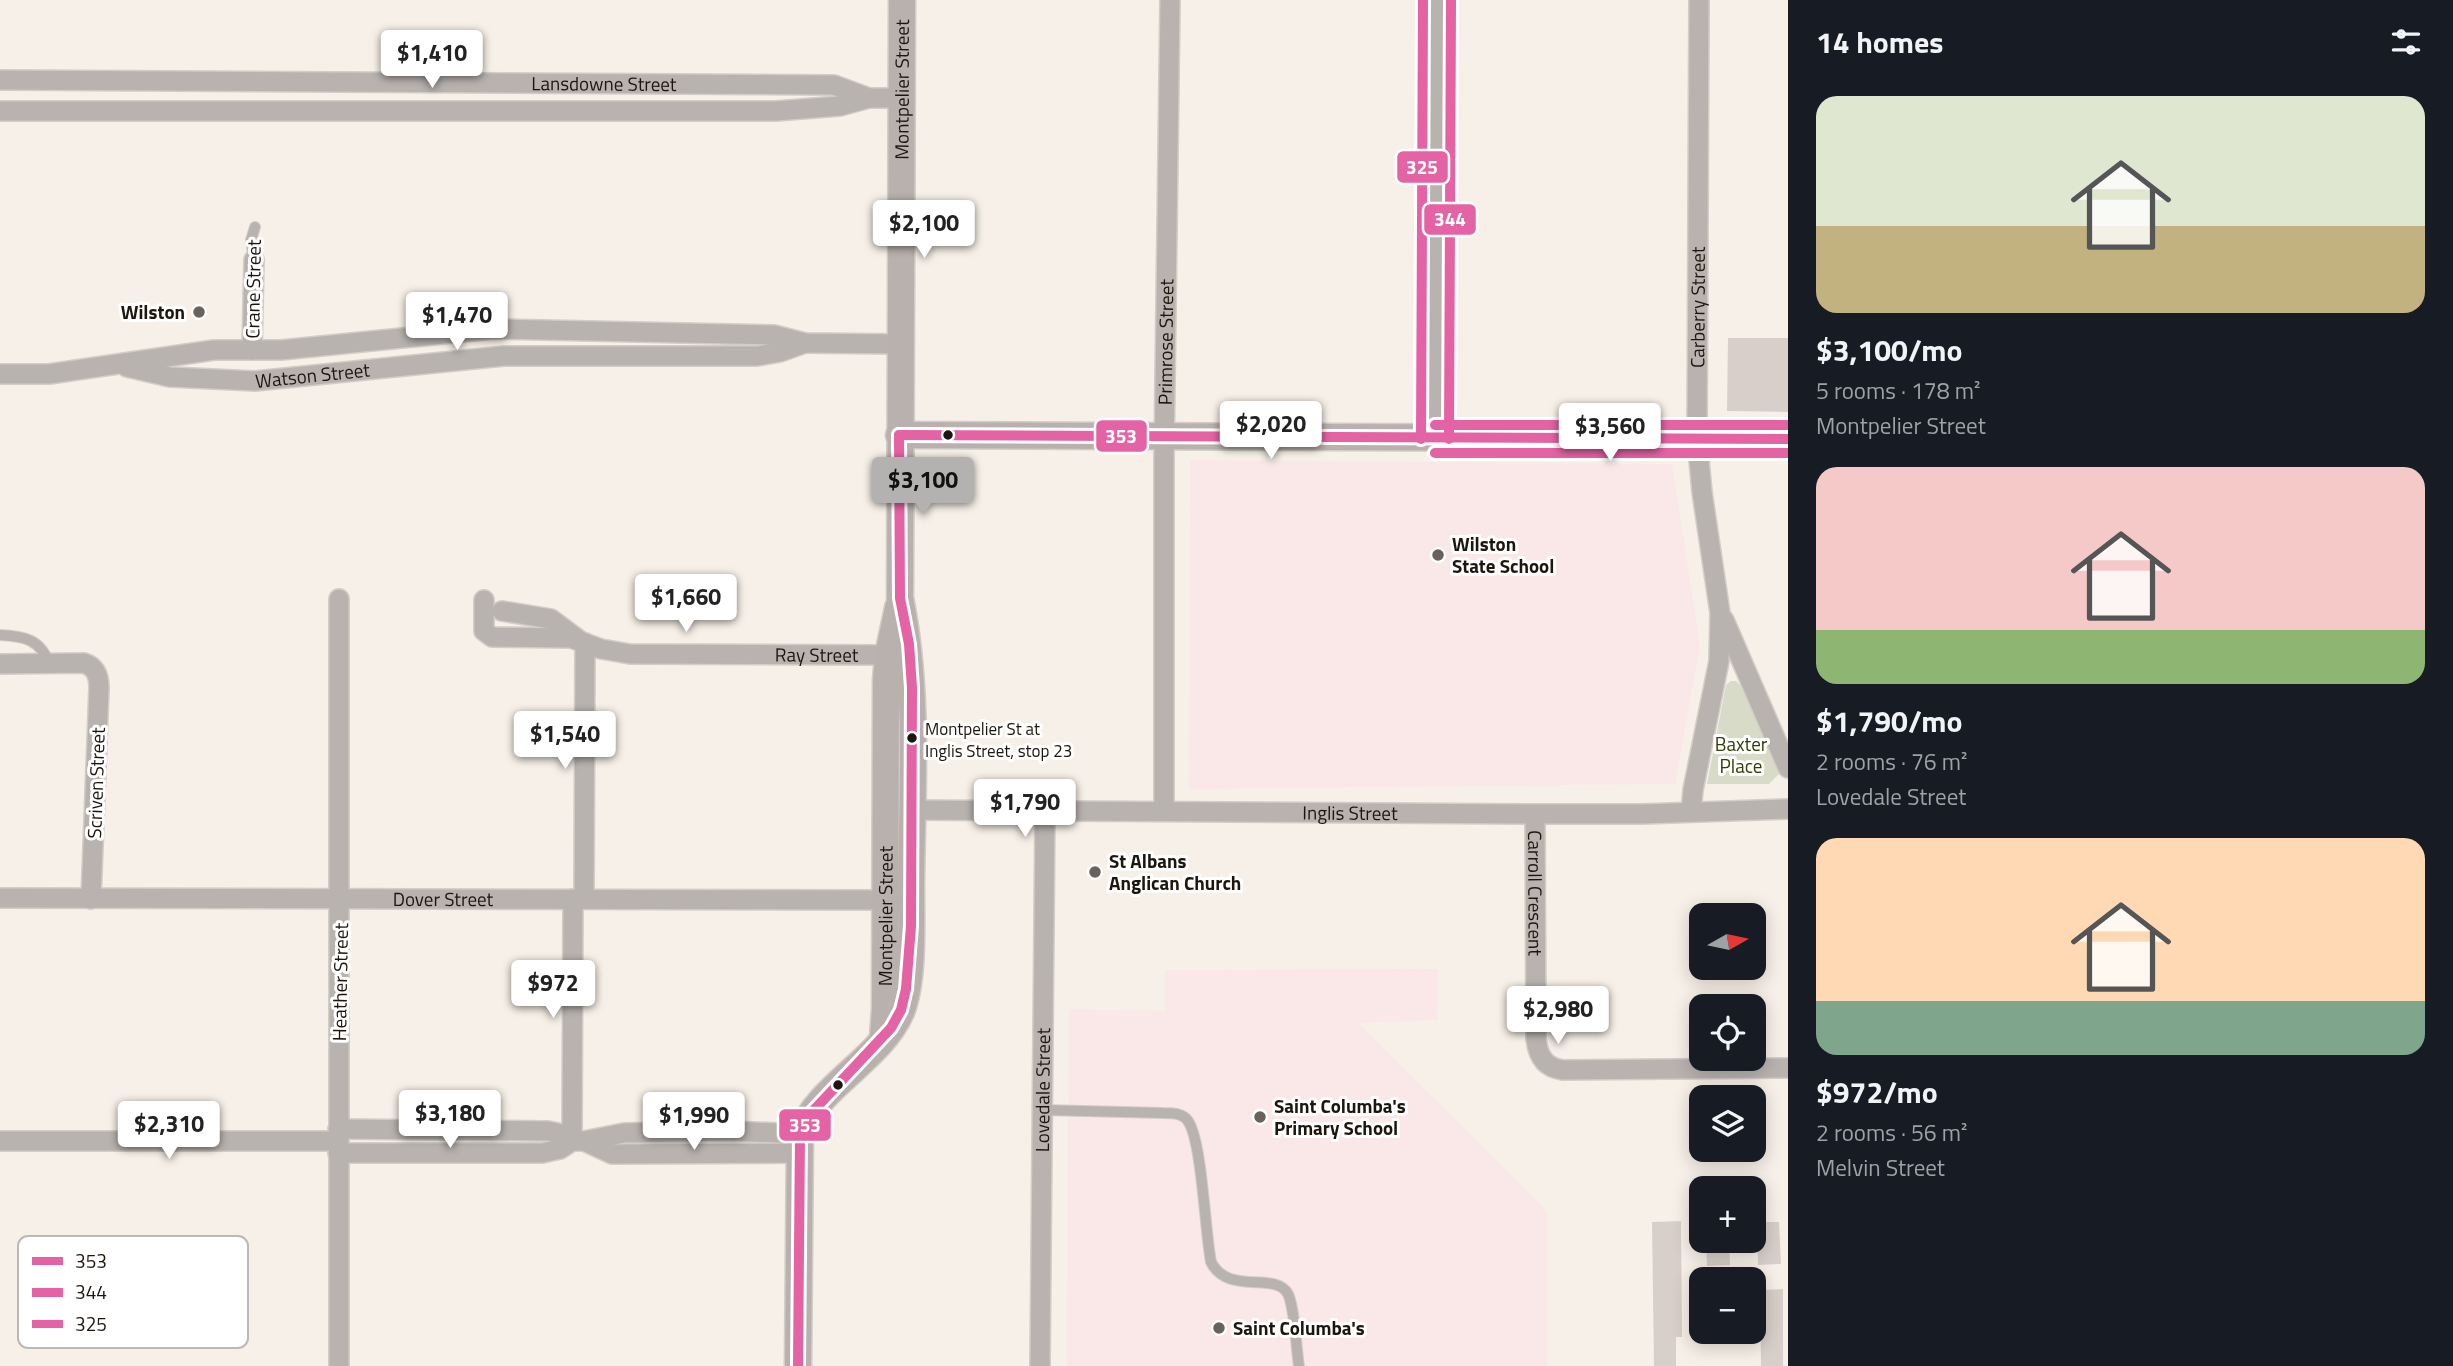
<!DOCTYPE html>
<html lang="en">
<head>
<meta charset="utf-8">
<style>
	:root { --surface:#171b24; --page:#20242c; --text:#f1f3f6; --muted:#9ea1a6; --accent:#b4b2b0 }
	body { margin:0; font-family:"Titillium Web",sans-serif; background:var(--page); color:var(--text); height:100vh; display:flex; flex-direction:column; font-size:26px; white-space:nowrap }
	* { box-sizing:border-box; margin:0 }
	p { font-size:23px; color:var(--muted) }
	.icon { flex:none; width:38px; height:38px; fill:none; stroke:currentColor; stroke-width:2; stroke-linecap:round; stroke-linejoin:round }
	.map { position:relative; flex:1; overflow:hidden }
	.panel { display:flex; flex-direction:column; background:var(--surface); width:665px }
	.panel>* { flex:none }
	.needle { width:46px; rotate:81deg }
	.tools { position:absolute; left:1689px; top:903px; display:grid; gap:14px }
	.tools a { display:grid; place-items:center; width:77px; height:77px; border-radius:14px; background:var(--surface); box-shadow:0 4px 18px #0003; font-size:35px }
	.price { position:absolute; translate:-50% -60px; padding:0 16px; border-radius:7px; background:#fff; color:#222; font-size:23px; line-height:46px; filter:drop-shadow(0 2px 4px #0008) }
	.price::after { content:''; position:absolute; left:50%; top:42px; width:21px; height:16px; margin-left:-10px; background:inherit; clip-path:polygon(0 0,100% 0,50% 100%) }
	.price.current { background:var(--accent); color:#111 }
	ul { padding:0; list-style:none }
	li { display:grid; align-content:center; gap:14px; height:371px; padding:0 28px }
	li span { display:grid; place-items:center; height:217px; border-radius:21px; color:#555 }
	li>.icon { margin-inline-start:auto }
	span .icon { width:126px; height:126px; fill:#fffc; stroke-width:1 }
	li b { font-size:30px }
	h2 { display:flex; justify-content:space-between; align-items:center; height:84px; padding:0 28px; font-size:30px }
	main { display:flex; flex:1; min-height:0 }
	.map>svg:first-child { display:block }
	.education { fill:#f9e8e7 }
	.green { fill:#d9dbc9 }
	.building { fill:#d8cfca }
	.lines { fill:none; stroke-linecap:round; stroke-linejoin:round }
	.lane-casing { stroke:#d2cdc7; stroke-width:12 }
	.street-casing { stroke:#d2cdc7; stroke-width:22 }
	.secondary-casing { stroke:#d2cdc7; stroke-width:29 }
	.lane { stroke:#b9b3b0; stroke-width:10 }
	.street { stroke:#b9b3b0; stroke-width:19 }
	.secondary { stroke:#b9b1ad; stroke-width:26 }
	.bus-1-casing { stroke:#fff; stroke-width:16 }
	.bus-2-casing { stroke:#fff; stroke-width:16 }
	.bus-3-casing { stroke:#fff; stroke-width:16 }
	.bus-1 { stroke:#e463a4; stroke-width:10 }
	.bus-2 { stroke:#e463a4; stroke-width:10 }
	.bus-3 { stroke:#e463a4; stroke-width:10 }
	.poi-dot { fill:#69625a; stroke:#fff; stroke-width:2.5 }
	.bus-dot { fill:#1d160e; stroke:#fff; stroke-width:2.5 }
	.labels { text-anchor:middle; stroke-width:6; stroke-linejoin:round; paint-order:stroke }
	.bus-label { font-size:17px; fill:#1d160e; stroke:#fff; text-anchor:start }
	.street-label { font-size:19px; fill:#1d160e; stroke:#fff }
	.poi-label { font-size:19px; font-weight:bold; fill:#1d160e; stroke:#fff; text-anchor:start }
	.park-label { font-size:19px; fill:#303e06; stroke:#fff }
	.key { fill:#fff; stroke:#bbb9b7; stroke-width:2 }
	.key-label { font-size:19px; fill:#1d160e }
	.line-badge { stroke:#fff; stroke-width:2.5 }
	.badge-label { font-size:19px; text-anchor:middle; font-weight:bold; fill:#fff }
</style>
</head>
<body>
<main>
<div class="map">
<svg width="1788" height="1366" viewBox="0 0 1788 1366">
	<rect width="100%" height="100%" fill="#f7f0e8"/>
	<g class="education">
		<polygon points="1190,460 1672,464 1700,646 1675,784 1189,789"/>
		<polygon points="1438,969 1437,1020 1358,1023 1547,1211 1547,1366 1067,1366 1069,1009 1165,1011 1165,970"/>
	</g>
	<polygon class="green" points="1731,681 1736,681 1740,685 1782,771 1769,784 1707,784 1726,685"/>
	<g class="building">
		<polygon points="1728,338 1788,338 1788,412 1727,411"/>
		<polygon points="1681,1221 1682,1337 1676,1337 1676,1366 1654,1366 1652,1222"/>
		<polygon points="1757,1222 1779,1222 1781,1264 1758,1265"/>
		<polygon points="1706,1241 1729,1241 1730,1265 1707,1266"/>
		<polygon points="1783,1289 1783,1366 1761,1366 1760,1290"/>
	</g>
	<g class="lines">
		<defs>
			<g id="lane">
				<polyline points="254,260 251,240 255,227"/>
				<path d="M 0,635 C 23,636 41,639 49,664"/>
				<path d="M 1043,1110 L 1163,1113 C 1172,1113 1183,1113 1188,1121 C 1202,1141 1205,1232 1211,1262 C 1228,1296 1276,1271 1288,1294 C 1295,1309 1296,1348 1299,1366"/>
			</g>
			<g id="street">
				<path id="s1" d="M 0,80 L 834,85 L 869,98"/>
				<polyline points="0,111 776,111 840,106 869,98 901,98"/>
				<polyline points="252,350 254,260"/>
				<path id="s2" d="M 127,367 L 170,377 L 255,381 L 504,356 L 757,356 L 780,352 L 805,343"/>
				<polyline points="0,374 49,374 214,350 281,350 493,329 774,335 805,343 900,344"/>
				<polyline points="1435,439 1437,0"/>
				<path id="s3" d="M 484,600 L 484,631 L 492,637 L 571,638 L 601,649 L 630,654 L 888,655"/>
				<polyline points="502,611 551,619 579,640"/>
				<polyline points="1724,620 1788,768"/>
				<path d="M 0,664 L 84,663 C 96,667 99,676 99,688 L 91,899"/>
				<path id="s4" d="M 912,810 L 1535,814 L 1642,814 L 1788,809"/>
				<path id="s5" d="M 1164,811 L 1164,459 L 1170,0"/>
				<path id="s6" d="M 1691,812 L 1693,790 L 1719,661 L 1720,613 L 1702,492 L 1697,439 L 1699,0"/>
				<path id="s7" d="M 1535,814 L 1536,1039 C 1538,1056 1545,1068 1563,1070 L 1788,1068"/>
				<path id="s8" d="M 0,898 L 886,900"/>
				<polyline points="584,899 585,643"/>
				<polyline points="338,1129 548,1131 562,1134 572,1141"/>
				<polyline points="0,1141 338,1141"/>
				<polyline points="572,1141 573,899"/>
				<polyline points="584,1141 612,1154 799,1153"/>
				<polyline points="338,1153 542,1153 560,1149 572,1141 584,1141 624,1133 731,1131 800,1134"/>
				<polyline points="339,1366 339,599"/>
				<path id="s9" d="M 1040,1366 L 1045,811"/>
			</g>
			<g id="secondary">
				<polyline points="899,435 1788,439"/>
				<path id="s10" d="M 883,1037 L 885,1009 L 886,680 L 888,655 L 898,608"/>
				<path id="s11" d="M 798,1366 L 800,1134 C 818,1086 880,1060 901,1012 C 914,980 911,920 911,885 C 912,790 919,692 900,598 L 902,0"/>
			</g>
		</defs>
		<use href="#lane" class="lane-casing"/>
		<use href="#street" class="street-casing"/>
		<use href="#secondary" class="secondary-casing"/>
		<use href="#lane" class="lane"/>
		<use href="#street" class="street"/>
		<use href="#secondary" class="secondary"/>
		<defs>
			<g id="bus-1">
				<polyline points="899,435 1788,439"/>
				<polyline points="798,1366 800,1134 813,1111 891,1028 901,1010 906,989 911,926 912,688 909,644 900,598 899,435"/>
			</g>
			<g id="bus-2">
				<polyline points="1449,439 1451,0"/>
				<polyline points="1435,453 1788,453"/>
			</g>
			<g id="bus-3">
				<polyline points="1435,425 1788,425"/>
				<polyline points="1421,439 1423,0"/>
			</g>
		</defs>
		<use href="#bus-1" class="bus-1-casing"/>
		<use href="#bus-2" class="bus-2-casing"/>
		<use href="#bus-3" class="bus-3-casing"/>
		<use href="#bus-1" class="bus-1"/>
		<use href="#bus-2" class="bus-2"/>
		<use href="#bus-3" class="bus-3"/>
	</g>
	<g class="poi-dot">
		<circle cx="199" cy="312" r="7"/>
		<circle cx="1438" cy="555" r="7"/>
		<circle cx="1095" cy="872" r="7"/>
		<circle cx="1260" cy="1117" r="7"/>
		<circle cx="1219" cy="1328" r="7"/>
	</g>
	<g class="bus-dot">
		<circle cx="948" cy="435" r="6"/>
		<circle cx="912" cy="738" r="6"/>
		<circle cx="838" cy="1085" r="6"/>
	</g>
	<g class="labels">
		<g class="bus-label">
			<text x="925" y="735">Montpelier St at<tspan x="925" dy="22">Inglis Street, stop 23</tspan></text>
		</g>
		<g class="street-label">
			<text dy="7" stroke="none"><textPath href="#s1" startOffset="604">Lansdowne Street</textPath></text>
			<text dy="7" stroke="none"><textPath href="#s11" startOffset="1316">Montpelier Street</textPath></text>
			<text transform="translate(253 289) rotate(-89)" y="7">Crane Street</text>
			<text dy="7" stroke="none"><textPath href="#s6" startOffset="509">Carberry Street</textPath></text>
			<text dy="7" stroke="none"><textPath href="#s5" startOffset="469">Primrose Street</textPath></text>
			<text dy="7" stroke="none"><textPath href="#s2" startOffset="187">Watson Street</textPath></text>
			<text dy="7" stroke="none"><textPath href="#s3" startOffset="368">Ray Street</textPath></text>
			<text transform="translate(96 783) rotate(-88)" y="7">Scriven Street</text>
			<text dy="7" stroke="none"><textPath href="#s4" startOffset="438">Inglis Street</textPath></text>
			<text dy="7" stroke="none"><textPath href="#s7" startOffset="79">Carroll Crescent</textPath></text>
			<text dy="7" stroke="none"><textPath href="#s8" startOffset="443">Dover Street</textPath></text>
			<text dy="7" stroke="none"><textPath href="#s10" startOffset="121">Montpelier Street</textPath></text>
			<text transform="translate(340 982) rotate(-89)" y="7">Heather Street</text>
			<text dy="7" stroke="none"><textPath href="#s9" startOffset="276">Lovedale Street</textPath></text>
		</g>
		<g class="poi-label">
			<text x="185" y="319" text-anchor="end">Wilston</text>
			<text x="1452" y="551">Wilston<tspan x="1452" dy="22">State School</tspan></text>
			<text x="1109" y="868">St Albans<tspan x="1109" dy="22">Anglican Church</tspan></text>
			<text x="1274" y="1113">Saint Columba's<tspan x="1274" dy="22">Primary School</tspan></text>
			<text x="1233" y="1335">Saint Columba's</text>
		</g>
		<g class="park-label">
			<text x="1741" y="751">Baxter<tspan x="1741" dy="22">Place</tspan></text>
		</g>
	</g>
	<rect x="18" y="1236" width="230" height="112" rx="10" class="key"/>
	<rect x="32" y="1257" width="31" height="8" fill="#e463a4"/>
	<rect x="32" y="1288" width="31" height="9" fill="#e463a4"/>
	<rect x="32" y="1320" width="31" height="8" fill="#e463a4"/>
	<g class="key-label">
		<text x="75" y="1268">353</text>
		<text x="75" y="1299">344</text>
		<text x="75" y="1331">325</text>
	</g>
	<g class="line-badge">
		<rect x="1396" y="150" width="53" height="34" rx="7" fill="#e463a4"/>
		<rect x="1423" y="203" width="54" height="33" rx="7" fill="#e463a4"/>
		<rect x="1095" y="419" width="53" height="34" rx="7" fill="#e463a4"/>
		<rect x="778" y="1108" width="54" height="34" rx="7" fill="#e463a4"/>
	</g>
	<g class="badge-label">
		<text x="1422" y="174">325</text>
		<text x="1450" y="226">344</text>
		<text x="1121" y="443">353</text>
		<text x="805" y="1132">353</text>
	</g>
</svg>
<div class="tools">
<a><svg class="needle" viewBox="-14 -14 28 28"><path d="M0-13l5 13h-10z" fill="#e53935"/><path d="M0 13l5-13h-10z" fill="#9ea1a6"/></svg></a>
<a><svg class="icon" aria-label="locate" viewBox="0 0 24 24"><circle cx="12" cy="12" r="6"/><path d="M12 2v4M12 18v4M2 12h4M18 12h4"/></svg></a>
<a><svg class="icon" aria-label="layers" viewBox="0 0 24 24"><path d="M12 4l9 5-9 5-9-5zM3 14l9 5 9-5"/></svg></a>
<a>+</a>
<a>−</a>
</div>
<b class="price" style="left:432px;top:90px">$1,410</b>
<b class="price" style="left:924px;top:260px">$2,100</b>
<b class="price" style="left:457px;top:352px">$1,470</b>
<b class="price" style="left:1271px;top:461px">$2,020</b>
<b class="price" style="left:1610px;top:463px">$3,560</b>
<b class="price current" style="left:923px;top:517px">$3,100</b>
<b class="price" style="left:686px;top:634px">$1,660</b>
<b class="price" style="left:565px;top:771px">$1,540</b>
<b class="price" style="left:1025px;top:839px">$1,790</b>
<b class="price" style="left:553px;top:1020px">$972</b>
<b class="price" style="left:1558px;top:1046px">$2,980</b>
<b class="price" style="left:450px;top:1150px">$3,180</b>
<b class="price" style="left:694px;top:1152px">$1,990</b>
<b class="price" style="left:169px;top:1161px">$2,310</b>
</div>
<section class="panel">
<h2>14 homes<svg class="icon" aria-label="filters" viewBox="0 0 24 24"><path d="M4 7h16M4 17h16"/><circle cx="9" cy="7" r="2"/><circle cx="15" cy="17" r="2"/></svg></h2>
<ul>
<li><span style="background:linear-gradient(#dfe7d0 60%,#c2b280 0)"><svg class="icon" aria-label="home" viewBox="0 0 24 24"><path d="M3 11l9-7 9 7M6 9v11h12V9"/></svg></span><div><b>$3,100/mo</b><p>5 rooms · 178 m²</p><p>Montpelier Street</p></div></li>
<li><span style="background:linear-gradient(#f6c9c9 75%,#8fb573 0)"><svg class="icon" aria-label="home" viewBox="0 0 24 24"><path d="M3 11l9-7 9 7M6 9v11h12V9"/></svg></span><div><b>$1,790/mo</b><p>2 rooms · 76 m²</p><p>Lovedale Street</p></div></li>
<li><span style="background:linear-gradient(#ffd9b3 75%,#7fa58c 0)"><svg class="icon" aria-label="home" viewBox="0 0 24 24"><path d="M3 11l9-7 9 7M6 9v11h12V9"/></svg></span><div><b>$972/mo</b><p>2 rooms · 56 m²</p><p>Melvin Street</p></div></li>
</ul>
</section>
</main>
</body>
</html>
